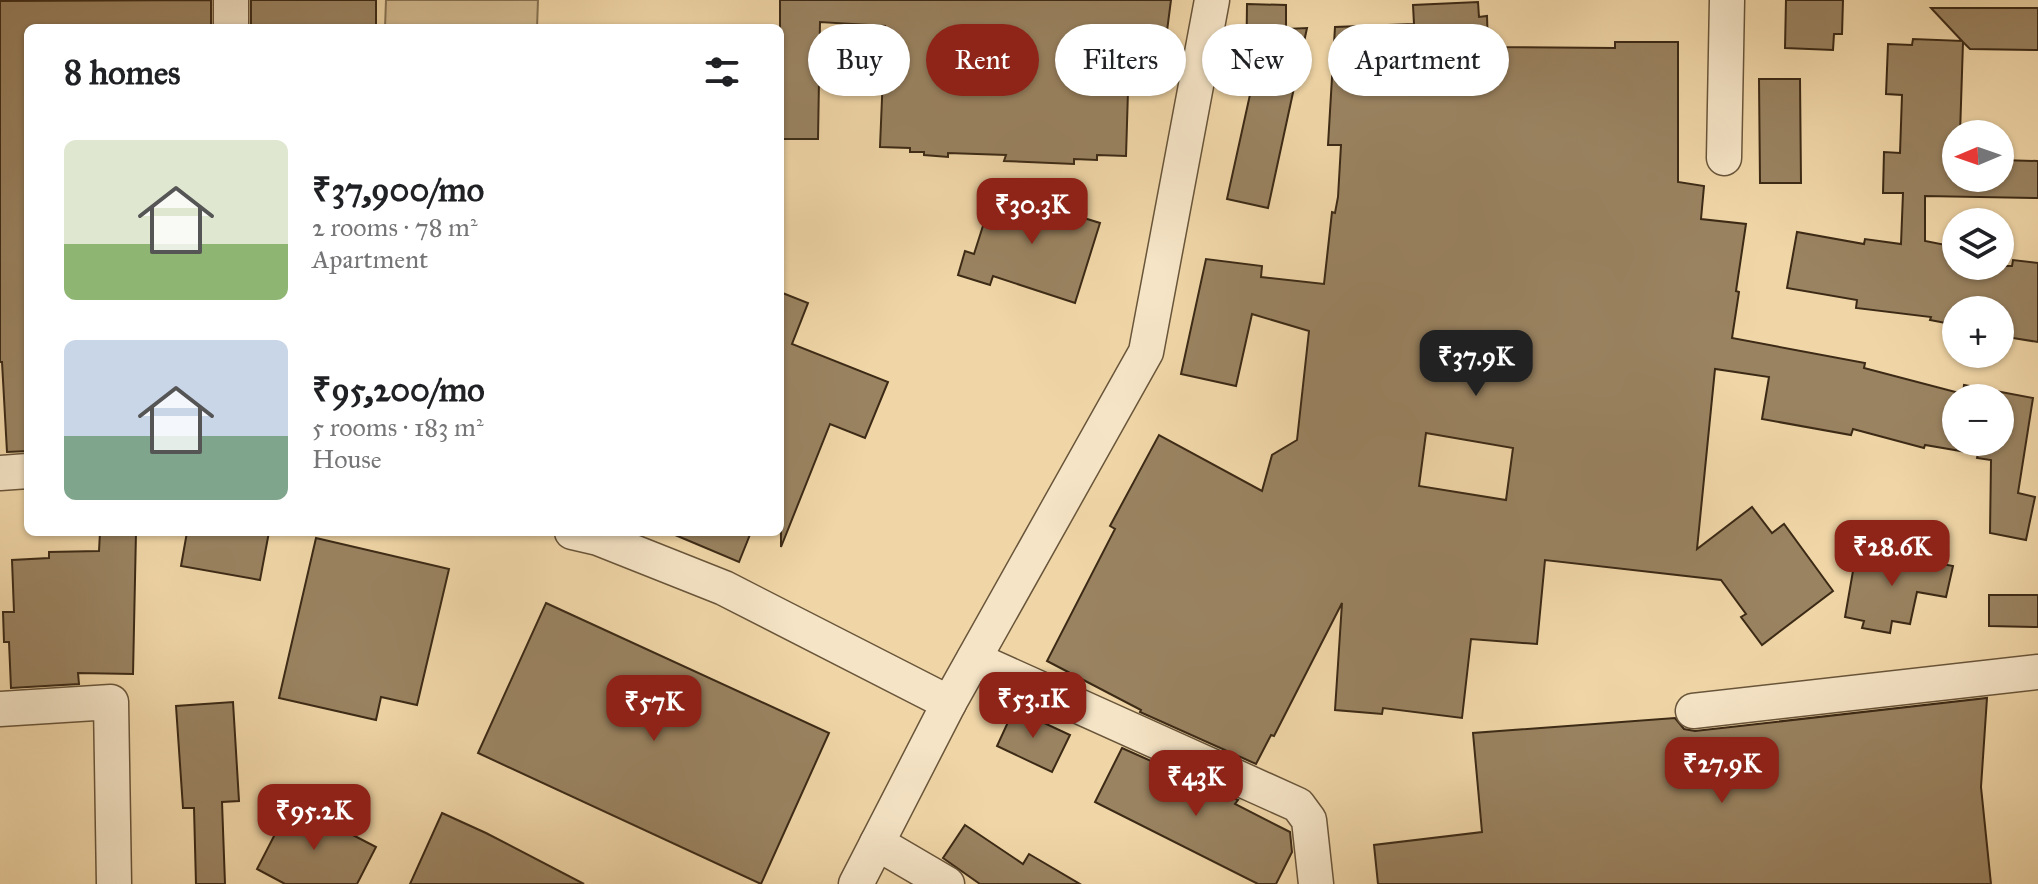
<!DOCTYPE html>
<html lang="en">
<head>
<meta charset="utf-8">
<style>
	:root { --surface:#fff; --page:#f2f2f2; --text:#202124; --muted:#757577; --accent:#8f2418 }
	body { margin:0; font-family:"IM FELL Great Primer",serif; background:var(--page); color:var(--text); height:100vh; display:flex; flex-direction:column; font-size:30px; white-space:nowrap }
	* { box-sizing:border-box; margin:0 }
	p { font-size:26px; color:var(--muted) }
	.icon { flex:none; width:44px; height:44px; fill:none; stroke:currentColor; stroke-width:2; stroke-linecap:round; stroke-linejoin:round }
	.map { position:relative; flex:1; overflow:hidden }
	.panel { position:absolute; left:24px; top:24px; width:760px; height:512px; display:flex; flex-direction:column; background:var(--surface); border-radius:12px; box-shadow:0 2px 6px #0004 }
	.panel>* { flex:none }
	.banner { position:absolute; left:808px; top:24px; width:760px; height:72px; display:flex; gap:16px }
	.needle { width:52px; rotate:268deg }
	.controls { position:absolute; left:1942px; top:120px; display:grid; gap:16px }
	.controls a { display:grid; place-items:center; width:72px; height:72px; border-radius:50%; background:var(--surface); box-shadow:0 2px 6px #0004; font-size:40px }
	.price { position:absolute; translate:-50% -68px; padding:0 18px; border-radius:16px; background:var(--accent); color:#fff; font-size:26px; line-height:52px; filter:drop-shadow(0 2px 4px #0008) }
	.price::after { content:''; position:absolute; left:50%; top:48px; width:24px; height:18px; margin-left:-12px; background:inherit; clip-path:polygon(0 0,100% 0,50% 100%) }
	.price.active { background:#222; color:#fff }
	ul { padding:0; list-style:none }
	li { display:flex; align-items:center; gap:24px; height:200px; padding:0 40px }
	li span { display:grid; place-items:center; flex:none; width:224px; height:160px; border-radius:12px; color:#555 }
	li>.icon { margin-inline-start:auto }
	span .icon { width:96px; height:96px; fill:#fffc; stroke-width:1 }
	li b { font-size:34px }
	h2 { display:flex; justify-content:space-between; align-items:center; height:96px; padding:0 40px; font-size:34px }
	.tag { padding:0 28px; border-radius:36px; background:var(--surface); box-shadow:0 2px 6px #0004; font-size:28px; line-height:72px }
	.tag.active { background:var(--accent); color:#fff }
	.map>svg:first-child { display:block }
	.green { fill:#d1b98e; stroke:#867252; stroke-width:2 }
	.building { fill:#9a8361; stroke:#3c2a16; stroke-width:2; fill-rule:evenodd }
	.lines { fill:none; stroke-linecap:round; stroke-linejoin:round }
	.minor-casing { stroke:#69553a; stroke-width:37 }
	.minor { stroke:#f5e4c6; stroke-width:34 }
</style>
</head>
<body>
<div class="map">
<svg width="2038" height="884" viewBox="0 0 2038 884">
	<rect width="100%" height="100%" fill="#f0d6a7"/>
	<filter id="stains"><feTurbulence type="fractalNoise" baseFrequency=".0025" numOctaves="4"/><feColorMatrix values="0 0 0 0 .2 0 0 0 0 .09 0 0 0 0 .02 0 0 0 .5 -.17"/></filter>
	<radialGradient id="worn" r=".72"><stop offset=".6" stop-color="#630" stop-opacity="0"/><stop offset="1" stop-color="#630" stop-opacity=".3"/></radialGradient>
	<polygon class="green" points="386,0 538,0 537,28 385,28"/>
	<g class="building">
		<polygon points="211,0 211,28 28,28 28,451 7,452 2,362 0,362 0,1"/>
		<rect x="251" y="0" width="125" height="28"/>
		<polygon points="780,0 1171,0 1167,31 1130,26 1126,156 1097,155 1097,160 1074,159 1074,164 1004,161 1006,155 948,153 948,157 924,155 924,152 910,152 910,148 880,147 885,26 820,22 818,139 780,139"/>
		<polygon points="1786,0 1843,0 1842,34 1834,34 1833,50 1785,48"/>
		<path d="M 1478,2 L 1479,17 L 1487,16 L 1488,47 L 1615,48 L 1615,42 L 1678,42 L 1678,182 L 1704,186 L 1701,219 L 1746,224 L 1736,291 L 1739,292 L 1732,338 L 1865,363 L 1864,368 L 1963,394 L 1964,385 L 2033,398 L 2018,493 L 2035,497 L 2026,540 L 1990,533 L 1991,460 L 1977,458 L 1978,454 L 1925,445 L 1924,448 L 1853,429 L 1851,435 L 1762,419 L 1769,377 L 1715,369 L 1697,549 L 1752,507 L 1772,533 L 1784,524 L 1833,591 L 1762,645 L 1741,617 L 1746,614 L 1721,580 L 1545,560 L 1537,644 L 1471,639 L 1462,718 L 1383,708 L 1382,714 L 1335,710 L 1342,603 L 1274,736 L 1271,735 L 1256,764 L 1140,712 L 1141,710 L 1047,661 L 1115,529 L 1110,526 L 1159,435 L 1262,491 L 1272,455 L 1297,440 L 1309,331 L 1252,314 L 1236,386 L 1181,374 L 1206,259 L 1262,266 L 1261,277 L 1324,284 L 1332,212 L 1335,213 L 1338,197 L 1341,145 L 1328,145 L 1335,27 L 1414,24 L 1413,5 ZM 1956,398 L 2000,398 L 2000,442 L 1956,442 ZM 1426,433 L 1513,448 L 1506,500 L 1419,486 Z"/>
		<polygon points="1247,4 1286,5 1286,29 1307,28 1268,208 1227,199 1253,81 1246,81"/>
		<polygon points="1931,8 2038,8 2038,50 1970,49 1963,42 1960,134 1956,134 1956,178 2000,178 2000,160 2038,161 2038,198 1925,196 1925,241 1956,247 1956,266 2012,266 2013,260 2038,263 2038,342 2000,336 2000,310 1956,310 1956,325 1930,320 1931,317 1856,308 1857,300 1787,288 1797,232 1864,244 1865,239 1901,244 1903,193 1883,193 1884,152 1900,153 1902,95 1886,94 1888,44 1912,45 1913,39 1962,41"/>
		<polygon points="1759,79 1800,79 1801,183 1760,183"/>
		<polygon points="996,185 1066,208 1065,210 1071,214 1100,223 1075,303 993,276 990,285 958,275 965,251 974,254"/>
		<polygon points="780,292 808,303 792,344 888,382 865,438 830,424 781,547"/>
		<polygon points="100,532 136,532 133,674 78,673 79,684 11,688 9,642 4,642 3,612 14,612 12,560 49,558 49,552 99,551"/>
		<polygon points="187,532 269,532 260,580 181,566"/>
		<polygon points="668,532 751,532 739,562"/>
		<polygon points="316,538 449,569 417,705 381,697 376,720 279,698"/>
		<polygon points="1857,548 1953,566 1946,597 1917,592 1910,624 1892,621 1890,633 1862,628 1864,621 1845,617"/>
		<polygon points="1989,595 2038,595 2038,627 1989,626"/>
		<polygon points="546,603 829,733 761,884 478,753"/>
		<polygon points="1987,698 1981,787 1991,884 1378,884 1374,845 1482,832 1473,733 1675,718 1684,729 1695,731"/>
		<polygon points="233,702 239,801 222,802 225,884 196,884 194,808 183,808 176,706"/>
		<polygon points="1014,709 1070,735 1052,772 997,746"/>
		<polygon points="1122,748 1238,800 1235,804 1290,832 1292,852 1276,884 1258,884 1095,802"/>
		<polygon points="291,803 376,847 357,884 285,884 257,869"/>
		<polygon points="442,813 486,833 584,884 410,884"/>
		<polygon points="965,825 1023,864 1029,854 1080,884 980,884 943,858"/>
	</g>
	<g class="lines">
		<defs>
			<g id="minor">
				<polyline points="231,0 231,28"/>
				<polyline points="1724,158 1727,0"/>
				<polyline points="0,473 28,471"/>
				<polyline points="572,532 598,538 724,588 949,703"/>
				<polyline points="974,659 1298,805 1309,820 1316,884"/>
				<polyline points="0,709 111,702 114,884"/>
				<polyline points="1693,711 2038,672"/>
				<polyline points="877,843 947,884"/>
				<polyline points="856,884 949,703 1146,352 1212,0"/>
			</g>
		</defs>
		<use href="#minor" class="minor-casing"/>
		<use href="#minor" class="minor"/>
	</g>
	<rect width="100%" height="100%" filter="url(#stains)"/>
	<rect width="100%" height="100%" fill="url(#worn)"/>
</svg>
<div class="controls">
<a><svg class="needle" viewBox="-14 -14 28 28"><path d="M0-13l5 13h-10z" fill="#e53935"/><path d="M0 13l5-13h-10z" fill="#757577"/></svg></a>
<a><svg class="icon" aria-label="layers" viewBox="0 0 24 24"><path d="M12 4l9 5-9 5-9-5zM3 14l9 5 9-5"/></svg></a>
<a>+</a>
<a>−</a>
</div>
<b class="price" style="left:1032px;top:246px">₹30.3K</b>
<b class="price active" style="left:1476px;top:398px">₹37.9K</b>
<b class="price" style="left:1892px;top:588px">₹28.6K</b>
<b class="price" style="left:1033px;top:740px">₹53.1K</b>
<b class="price" style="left:654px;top:743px">₹57K</b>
<b class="price" style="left:1722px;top:805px">₹27.9K</b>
<b class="price" style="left:1196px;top:818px">₹43K</b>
<b class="price" style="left:314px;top:852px">₹95.2K</b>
<div class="banner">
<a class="tag">Buy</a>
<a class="tag active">Rent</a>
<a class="tag">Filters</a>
<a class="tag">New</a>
<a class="tag">Apartment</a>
</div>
<section class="panel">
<h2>8 homes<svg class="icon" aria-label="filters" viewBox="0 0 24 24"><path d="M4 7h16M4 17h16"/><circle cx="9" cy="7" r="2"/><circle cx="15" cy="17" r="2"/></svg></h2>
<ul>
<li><span style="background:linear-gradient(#dfe7d0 65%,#8fb573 0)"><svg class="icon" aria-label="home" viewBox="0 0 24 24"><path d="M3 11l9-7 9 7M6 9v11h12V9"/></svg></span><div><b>₹37,900/mo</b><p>2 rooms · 78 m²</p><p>Apartment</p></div></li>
<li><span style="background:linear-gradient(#c9d6e8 60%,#7fa58c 0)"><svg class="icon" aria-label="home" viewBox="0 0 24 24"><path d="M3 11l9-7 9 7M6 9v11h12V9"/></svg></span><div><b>₹95,200/mo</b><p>5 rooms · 183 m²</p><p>House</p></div></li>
</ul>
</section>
</div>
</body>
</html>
